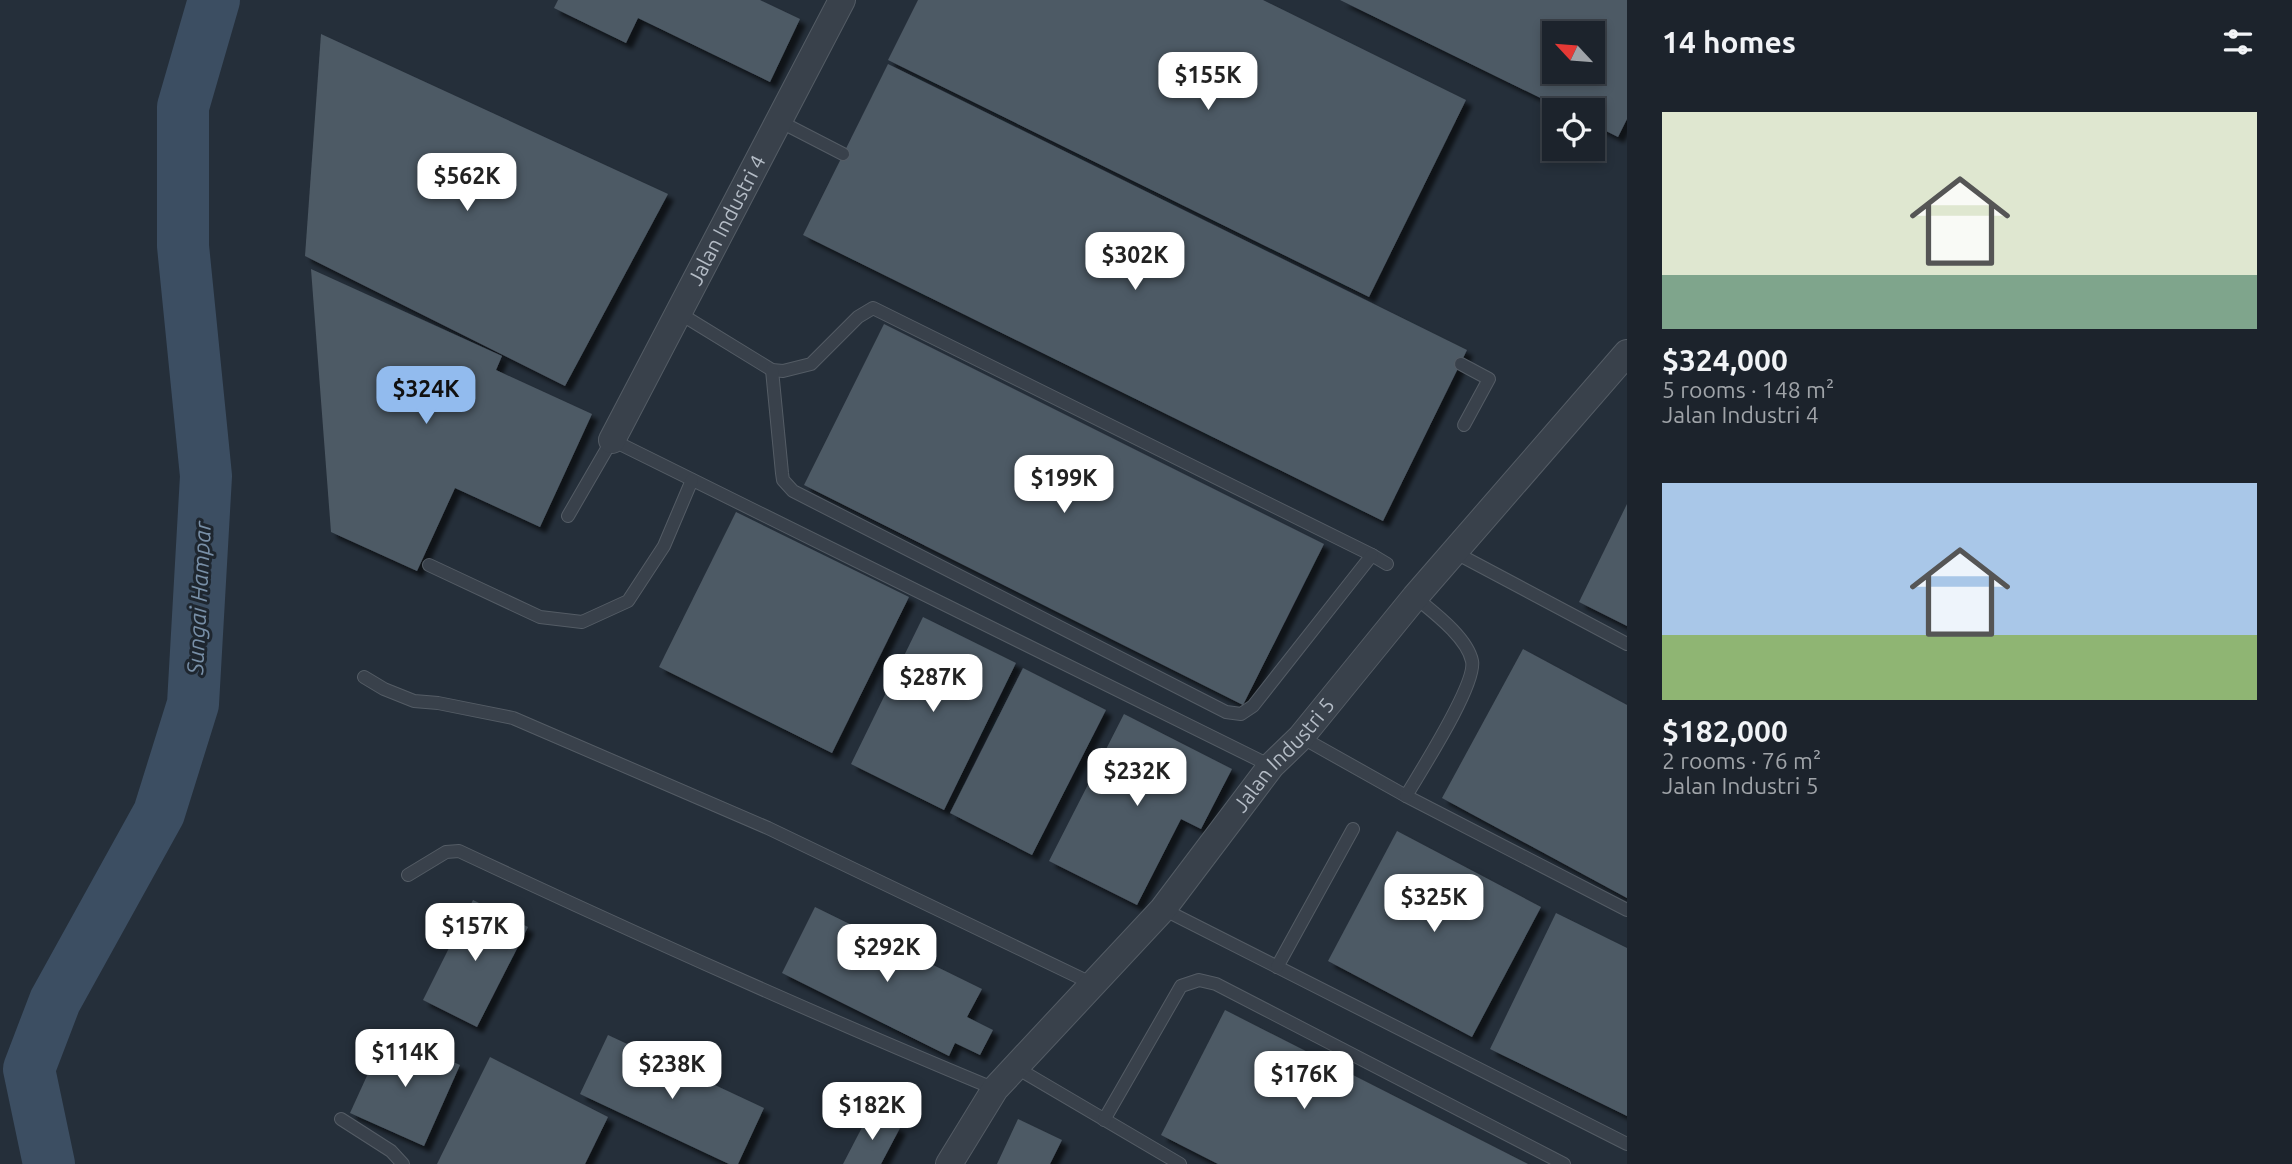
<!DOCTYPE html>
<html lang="en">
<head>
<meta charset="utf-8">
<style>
	:root { --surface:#1c232c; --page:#292f38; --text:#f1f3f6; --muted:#a0a4a9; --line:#3a4048; --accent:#92bbee }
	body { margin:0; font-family:Ubuntu,sans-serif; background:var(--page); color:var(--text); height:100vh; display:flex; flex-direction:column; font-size:26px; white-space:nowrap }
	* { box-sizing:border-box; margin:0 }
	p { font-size:23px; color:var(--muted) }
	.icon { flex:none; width:38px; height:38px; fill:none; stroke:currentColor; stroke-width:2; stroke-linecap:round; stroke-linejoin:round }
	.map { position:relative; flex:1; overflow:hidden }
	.details { display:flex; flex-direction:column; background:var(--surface); width:665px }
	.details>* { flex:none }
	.needle { width:46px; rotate:296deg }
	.fabs { position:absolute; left:1542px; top:21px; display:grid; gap:14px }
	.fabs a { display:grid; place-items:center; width:63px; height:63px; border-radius:0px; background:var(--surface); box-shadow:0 4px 10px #0003,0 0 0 2px var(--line); font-size:35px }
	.price { position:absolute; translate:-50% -60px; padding:0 16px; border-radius:14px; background:#fff; color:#222; font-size:23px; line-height:46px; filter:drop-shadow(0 2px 4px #0008) }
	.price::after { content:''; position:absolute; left:50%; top:42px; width:21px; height:16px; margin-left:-10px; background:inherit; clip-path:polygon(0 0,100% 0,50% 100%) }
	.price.current { background:var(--accent); color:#111 }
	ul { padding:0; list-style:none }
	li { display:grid; align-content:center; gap:14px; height:371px; padding:0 35px }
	li span { display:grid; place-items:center; height:217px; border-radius:0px; color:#555 }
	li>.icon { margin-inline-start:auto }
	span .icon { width:126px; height:126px; fill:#fffc; stroke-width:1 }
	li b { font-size:30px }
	h2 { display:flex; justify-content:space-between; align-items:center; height:84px; padding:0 35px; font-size:30px }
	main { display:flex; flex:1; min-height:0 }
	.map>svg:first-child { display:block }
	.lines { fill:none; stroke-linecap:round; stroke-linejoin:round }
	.river { stroke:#3c4e62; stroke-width:52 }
	.building { fill:#4e5a65; fill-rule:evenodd; filter:url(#shadow) }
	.service-casing { stroke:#545c65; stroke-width:14 }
	.minor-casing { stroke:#545c65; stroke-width:28 }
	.service { stroke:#39414b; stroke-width:12 }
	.minor { stroke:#39414b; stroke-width:26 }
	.labels { text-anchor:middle; stroke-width:6; stroke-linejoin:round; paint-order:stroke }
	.street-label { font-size:21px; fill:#b4bcc6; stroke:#1e262f }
	.water-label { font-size:23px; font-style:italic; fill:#788fa7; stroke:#1e262f }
</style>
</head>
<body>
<main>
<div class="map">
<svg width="1627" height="1164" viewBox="0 0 1627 1164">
	<defs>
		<filter id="shadow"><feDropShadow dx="6" dy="6" stdDeviation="2" flood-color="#0009"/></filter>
	</defs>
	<rect width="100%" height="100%" fill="#252f3a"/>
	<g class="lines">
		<polyline class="river" points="49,1164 29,1069 55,1001 159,813 193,704 206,476 183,246 183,107 214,0"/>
	</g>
	<g class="building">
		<polygon points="558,0 760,0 800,19 770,82 638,18 626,43 554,8"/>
		<polygon points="918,0 1263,0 1466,100 1369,297 888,60"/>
		<path d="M 1340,0 L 1627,0 L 1627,119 L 1618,137 L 1592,124 L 1592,110 L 1565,110 ZM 1554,33 L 1592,33 L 1592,72 L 1554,72 Z"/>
		<polygon points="321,34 668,194 565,386 305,256"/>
		<polygon points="888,64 1467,350 1383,521 803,235"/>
		<polygon points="311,269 502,356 496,370 592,414 540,527 455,488 417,571 331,532"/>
		<polygon points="884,324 1324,544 1243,705 804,485"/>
		<polygon points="1627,504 1627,626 1579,602"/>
		<polygon points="736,512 909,597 832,753 659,667"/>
		<polygon points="923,617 1016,663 944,810 851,764"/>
		<polygon points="1523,649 1627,705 1627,898 1442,798"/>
		<polygon points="1023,668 1106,710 1032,855 950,813"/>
		<polygon points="1124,714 1232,769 1201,829 1181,819 1137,905 1049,861"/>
		<polygon points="1397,831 1541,907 1472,1037 1328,961"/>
		<polygon points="473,900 528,927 477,1027 423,1000"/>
		<polygon points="815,907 982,989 967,1017 993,1030 980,1055 955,1043 949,1056 782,973"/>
		<polygon points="1556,913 1627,948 1627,1116 1490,1049"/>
		<polygon points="1225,1010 1528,1164 1218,1164 1161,1135"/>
		<polygon points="387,1032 460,1065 424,1146 350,1113"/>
		<polygon points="608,1035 764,1108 738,1164 729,1164 580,1094"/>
		<polygon points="490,1057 608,1117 585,1164 437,1164"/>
		<polygon points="870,1112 900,1128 881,1164 843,1164"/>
		<polygon points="1018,1119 1062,1140 1050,1164 997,1164"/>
	</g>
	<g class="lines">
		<defs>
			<g id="service">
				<polyline points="779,121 843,154"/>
				<polyline points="679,313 772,370 783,371 811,364 858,317 873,308 1372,555 1387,564"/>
				<polyline points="1461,364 1489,379 1464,425"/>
				<polyline points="772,370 782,473 783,480 793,491 1226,712 1241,714 1253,706 1372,555"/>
				<polyline points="568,516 612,440 1271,766"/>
				<polyline points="1454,552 1627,644"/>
				<polyline points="429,565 540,617 582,622 628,601 664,546 692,480"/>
				<polyline points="364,677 384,689 414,701 438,703 513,718 768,828 1093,984"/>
				<polyline points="1301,737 1406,796 1627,910"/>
				<path d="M 1406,796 C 1420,772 1477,684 1472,661 C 1467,637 1433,612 1415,597"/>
				<path d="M 408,875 L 446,852 L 459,851 C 636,934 814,1014 995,1089"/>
				<polyline points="1163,909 1627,1144"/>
				<polyline points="1277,967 1353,829"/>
				<polyline points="1015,1067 1180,1164"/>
				<polyline points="341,1119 391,1151 403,1164"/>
				<polyline points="1104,1120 1181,986 1199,980 1216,984 1564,1164"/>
			</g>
			<g id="minor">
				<path id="s1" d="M 612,440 L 842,0"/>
				<path id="s2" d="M 949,1164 L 995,1089 L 1163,909 L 1271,766 L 1301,737 L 1415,597 L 1627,353"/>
			</g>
		</defs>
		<use href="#service" class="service-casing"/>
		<use href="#minor" class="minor-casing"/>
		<use href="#service" class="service"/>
		<use href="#minor" class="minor"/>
	</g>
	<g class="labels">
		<g class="street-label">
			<text dy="7" stroke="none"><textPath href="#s1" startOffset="248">Jalan Industri 4</textPath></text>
			<text dy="7" stroke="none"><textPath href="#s2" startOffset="530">Jalan Industri 5</textPath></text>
		</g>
		<g class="water-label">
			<text transform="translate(199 598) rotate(-87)" y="8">Sungai Hampar</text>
		</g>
	</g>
</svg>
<div class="fabs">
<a><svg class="needle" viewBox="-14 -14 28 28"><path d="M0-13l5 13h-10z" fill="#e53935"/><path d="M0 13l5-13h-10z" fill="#a0a4a9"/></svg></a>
<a><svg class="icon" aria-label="locate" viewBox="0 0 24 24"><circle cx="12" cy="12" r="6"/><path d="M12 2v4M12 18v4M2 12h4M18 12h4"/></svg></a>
</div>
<b class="price" style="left:1208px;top:112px">$155K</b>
<b class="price" style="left:467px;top:213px">$562K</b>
<b class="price" style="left:1135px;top:292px">$302K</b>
<b class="price current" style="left:426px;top:426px">$324K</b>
<b class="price" style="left:1064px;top:515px">$199K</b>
<b class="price" style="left:933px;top:714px">$287K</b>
<b class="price" style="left:1137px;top:808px">$232K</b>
<b class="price" style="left:1434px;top:934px">$325K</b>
<b class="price" style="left:475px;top:963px">$157K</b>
<b class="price" style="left:887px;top:984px">$292K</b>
<b class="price" style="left:405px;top:1089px">$114K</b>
<b class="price" style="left:672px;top:1101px">$238K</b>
<b class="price" style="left:1304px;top:1111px">$176K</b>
<b class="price" style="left:872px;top:1142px">$182K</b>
</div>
<section class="details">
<h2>14 homes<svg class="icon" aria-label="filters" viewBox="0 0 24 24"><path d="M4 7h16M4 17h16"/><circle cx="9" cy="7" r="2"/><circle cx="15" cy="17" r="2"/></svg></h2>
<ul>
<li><span style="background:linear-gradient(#dfe7d0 75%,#7fa58c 0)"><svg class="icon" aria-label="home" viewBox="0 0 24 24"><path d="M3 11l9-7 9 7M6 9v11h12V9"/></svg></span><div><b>$324,000</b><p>5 rooms · 148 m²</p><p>Jalan Industri 4</p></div></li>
<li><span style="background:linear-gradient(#a9c7e8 70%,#8fb573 0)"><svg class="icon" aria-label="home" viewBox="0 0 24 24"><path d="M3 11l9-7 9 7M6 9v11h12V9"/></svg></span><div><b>$182,000</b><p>2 rooms · 76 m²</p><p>Jalan Industri 5</p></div></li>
</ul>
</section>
</main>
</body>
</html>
